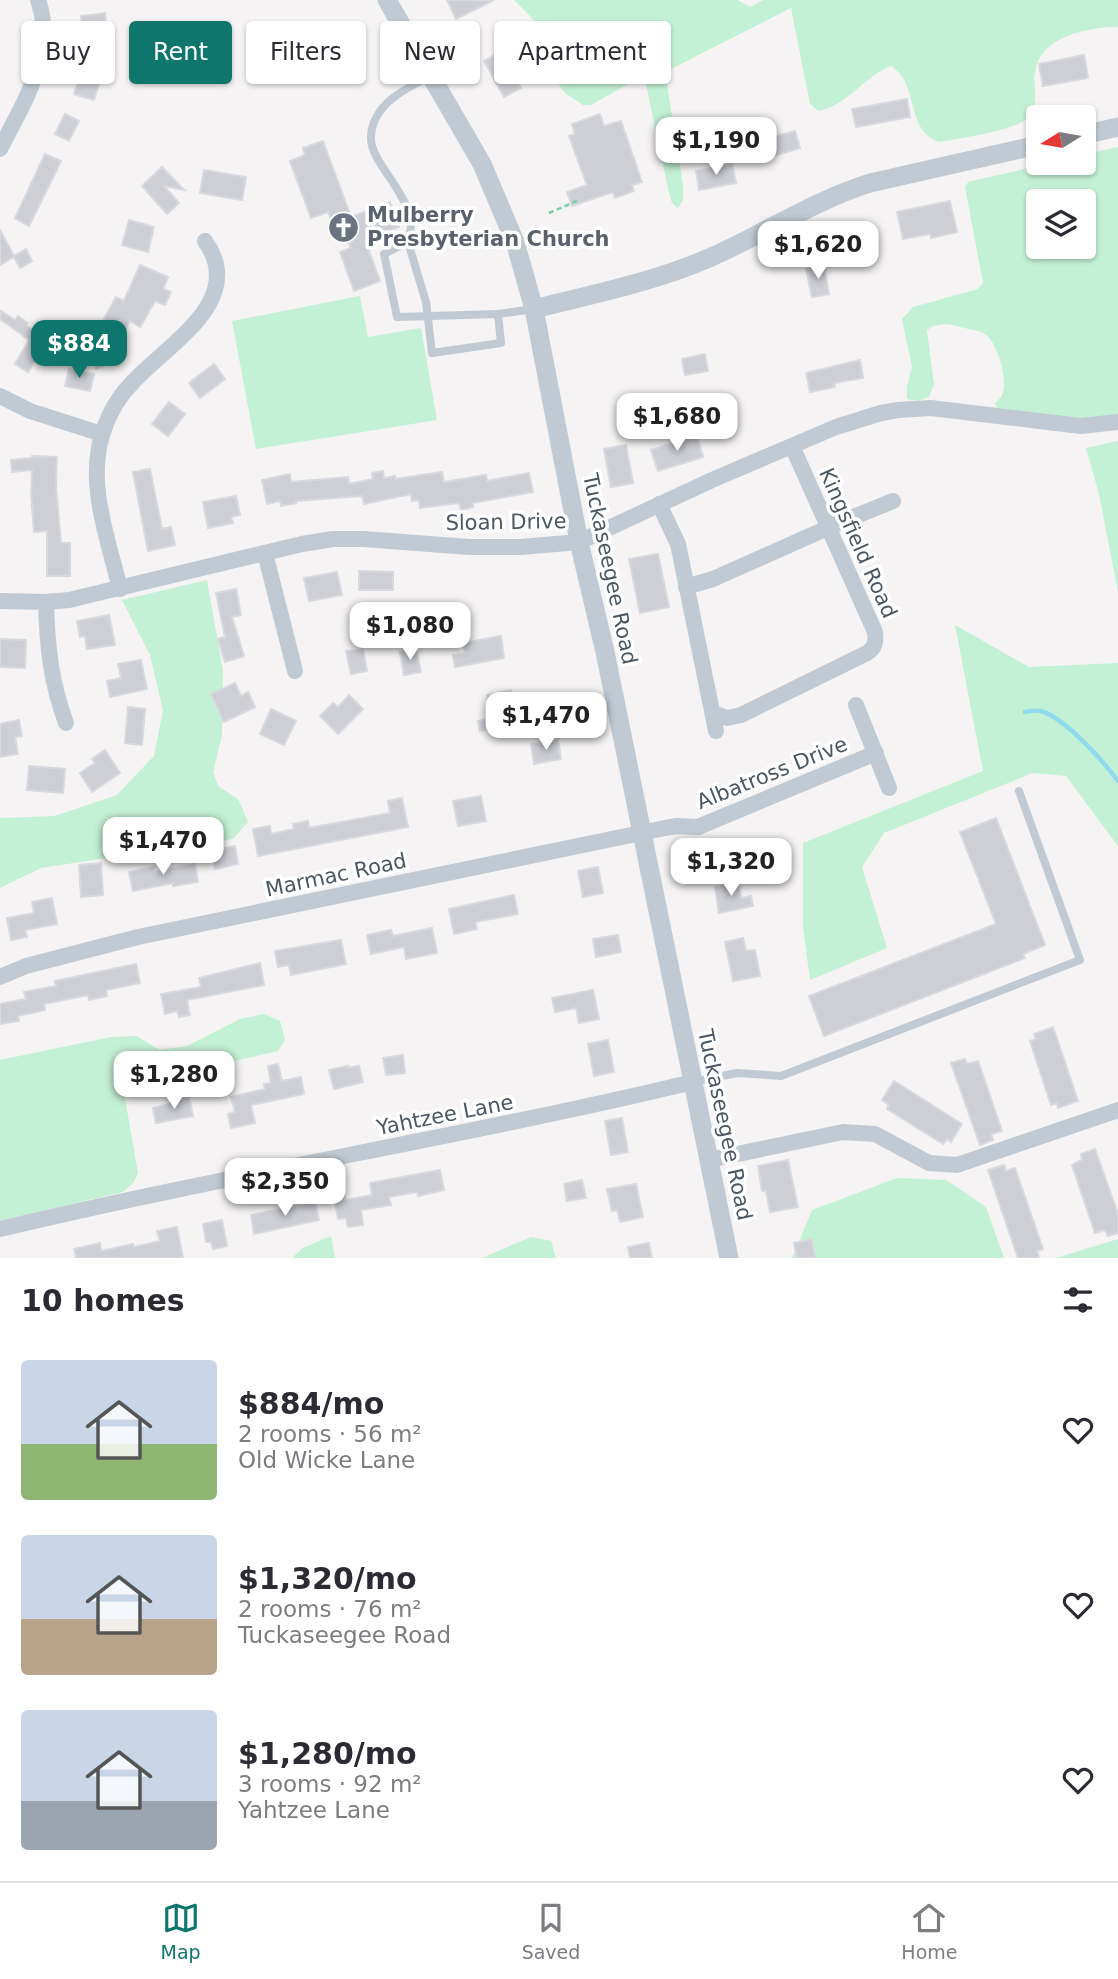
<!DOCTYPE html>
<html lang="en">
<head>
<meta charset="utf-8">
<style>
	:root { --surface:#fff; --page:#f2f2f3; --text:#2b2b33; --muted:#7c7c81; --line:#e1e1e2; --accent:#0f766e }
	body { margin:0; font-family:"DejaVu Sans",sans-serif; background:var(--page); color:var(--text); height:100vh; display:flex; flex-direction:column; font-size:26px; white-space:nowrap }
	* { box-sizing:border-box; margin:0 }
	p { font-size:23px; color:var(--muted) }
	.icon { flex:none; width:38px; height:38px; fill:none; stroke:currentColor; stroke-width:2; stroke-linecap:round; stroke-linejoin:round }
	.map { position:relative; height:1258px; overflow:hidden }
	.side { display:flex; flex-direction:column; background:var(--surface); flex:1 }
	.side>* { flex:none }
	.guide { position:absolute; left:21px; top:21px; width:700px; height:63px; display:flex; gap:14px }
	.needle { width:46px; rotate:259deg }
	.fabs { position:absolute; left:1026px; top:105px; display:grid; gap:14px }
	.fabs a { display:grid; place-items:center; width:70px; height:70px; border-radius:7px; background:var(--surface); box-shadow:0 2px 5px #0004; font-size:35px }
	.price { position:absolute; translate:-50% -60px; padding:0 16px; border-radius:14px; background:#fff; color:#222; font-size:23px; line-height:46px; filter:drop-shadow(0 2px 4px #0008) }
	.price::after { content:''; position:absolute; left:50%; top:42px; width:21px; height:16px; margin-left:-10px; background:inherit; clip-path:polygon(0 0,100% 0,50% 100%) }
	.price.current { background:var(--accent); color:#fff }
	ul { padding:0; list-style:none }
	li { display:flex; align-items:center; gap:21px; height:175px; padding:0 21px }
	li span { display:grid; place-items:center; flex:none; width:196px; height:140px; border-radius:7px; color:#555 }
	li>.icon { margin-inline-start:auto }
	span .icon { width:84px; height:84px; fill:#fffc; stroke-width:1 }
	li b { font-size:30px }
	h2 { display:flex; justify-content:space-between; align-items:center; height:84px; padding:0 21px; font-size:30px }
	.chip { padding:0 24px; border-radius:7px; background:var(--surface); box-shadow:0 2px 5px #0004; font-size:24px; line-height:63px }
	.chip.current { background:var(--accent); color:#fff }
	.dock { display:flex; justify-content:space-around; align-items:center; height:98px; border-top:2px solid var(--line); background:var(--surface); font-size:19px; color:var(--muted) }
	.dock a { display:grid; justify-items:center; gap:4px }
	.dock .current { color:var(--accent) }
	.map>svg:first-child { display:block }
	.green { fill:#c3f1d5; fill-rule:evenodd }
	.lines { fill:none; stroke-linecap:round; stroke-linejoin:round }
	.stream { stroke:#90daee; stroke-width:4.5 }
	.building { fill:#cdcfd5; stroke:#d7d9de; stroke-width:2 }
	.path { stroke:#7ad0a6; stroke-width:2.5; stroke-dasharray:5 3.5; stroke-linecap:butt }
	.service { stroke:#c1cad2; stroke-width:8 }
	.minor { stroke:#c1cad2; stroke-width:16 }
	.tertiary { stroke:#c1cad2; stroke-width:19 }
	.labels { text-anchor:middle; stroke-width:7; stroke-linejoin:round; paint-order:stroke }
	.worship-label { font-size:21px; font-weight:bold; fill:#5b616d; stroke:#fff; text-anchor:start }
	.street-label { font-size:21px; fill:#4a5661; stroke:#fff }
</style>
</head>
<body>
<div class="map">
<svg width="1118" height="1258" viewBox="0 0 1118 1258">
	<rect width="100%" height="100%" fill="#f5f3f3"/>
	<g class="green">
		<path d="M 514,0 L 737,0 L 750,7 L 763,0 L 1118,0 L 1118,27 C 1088,27 1041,36 1035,71 C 1032,87 1041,105 1028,118 C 1014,131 960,138 940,142 C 905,132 920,84 891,66 C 864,76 846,107 818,111 L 810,104 L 791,8 L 665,72 L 683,185 L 683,200 L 678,208 L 672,203 L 669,193 L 644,75 L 591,105 L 583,105 L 565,93 L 544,65 L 533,19 Z"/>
		<path d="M 1118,147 L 1118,417 L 1082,421 L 997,409 L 995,403 C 998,400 1001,398 1002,395 C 1009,382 997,341 985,334 C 981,331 973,330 969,329 C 954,325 941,320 927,330 L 934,384 L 929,397 L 918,401 L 907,399 L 907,386 L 912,367 L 902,319 L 913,307 L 978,289 L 983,283 L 965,187 L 968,182 L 1050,163 L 1083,163 L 1083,155 ZM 1038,201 L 1083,201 L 1083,247 L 1038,247 Z"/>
		<polygon points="360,296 368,337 421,328 437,420 256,449 232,321"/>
		<polygon points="1118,441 1118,592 1099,494 1086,448"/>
		<polygon points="207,580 223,671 222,735 213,772 218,786 238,799 248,822 233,839 41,868 0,888 0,818 55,816 117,795 154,756 163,710 150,655 122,600"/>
		<polygon points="955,625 1029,667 1118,663 1118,846 1066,776 1033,773 884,833 862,867 887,948 810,980 803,927 803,843 983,771"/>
		<polygon points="264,1014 280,1021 285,1040 278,1051 130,1085 124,1093 138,1173 134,1182 123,1192 0,1221 0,1060 111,1037 137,1036 159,1050 187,1046 240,1019"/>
		<polygon points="897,1178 946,1180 986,1207 1004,1258 792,1258 812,1210"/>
		<polygon points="331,1236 335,1258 292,1258 303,1248"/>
		<polygon points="531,1237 551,1241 556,1258 482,1258"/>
		<polygon points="1118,1239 1118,1258 1056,1258"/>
	</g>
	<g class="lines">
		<path class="stream" d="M 1025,712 C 1030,711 1036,710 1041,711 C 1065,718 1103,761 1118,781"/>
	</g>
	<g class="building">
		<polygon points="447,0 494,0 456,19"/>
		<polygon points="105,13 108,45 85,48 81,16"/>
		<polygon points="502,51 521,88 504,97 484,61"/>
		<polygon points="1084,55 1088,78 1043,86 1039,64"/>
		<polygon points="85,60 105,66 94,100 74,94"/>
		<polygon points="907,99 910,117 856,127 852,109"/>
		<polygon points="65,114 79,121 69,141 55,134"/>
		<polygon points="600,114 604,126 621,121 642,182 632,185 634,191 615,198 613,192 572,206 567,192 587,185 569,136 575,134 572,124"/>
		<polygon points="795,131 800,148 771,157 766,139"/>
		<polygon points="323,141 351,217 390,202 399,227 365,240 380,281 354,291 340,252 351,248 338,216 331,219 328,212 311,218 290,161 305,155 303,148"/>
		<polygon points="45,154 61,161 29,226 15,218"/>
		<polygon points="732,164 736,183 699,190 696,171"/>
		<polygon points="162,167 184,190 164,186 179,203 167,214 142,186"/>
		<polygon points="204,170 246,177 242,200 200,193"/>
		<polygon points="950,201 957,232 931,238 930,234 903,239 897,212"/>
		<polygon points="129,220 154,227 148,252 122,245"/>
		<polygon points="872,229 876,250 862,252 863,259 851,261 846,234"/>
		<polygon points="0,230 14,256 26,249 32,261 20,268 14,257 0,265"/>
		<polygon points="140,265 168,277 163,289 171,292 165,305 155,301 140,327 130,321 125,330 104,319 116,297 124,301"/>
		<polygon points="824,266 829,294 812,297 806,269"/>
		<polygon points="1,311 15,320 18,316 28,323 26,326 58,344 46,364 36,358 28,372 15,364 29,340 0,319"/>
		<polygon points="100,342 110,363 96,369 87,348"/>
		<polygon points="705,354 708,371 685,375 682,359"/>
		<polygon points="860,360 863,378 834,383 835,387 810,392 806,373"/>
		<polygon points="214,364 225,379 200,398 189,383"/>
		<polygon points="69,369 94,374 90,391 65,386"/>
		<polygon points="169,402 185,414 168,436 152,424"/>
		<polygon points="731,407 736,429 714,433 709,411"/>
		<polygon points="697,436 703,457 658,471 651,450"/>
		<polygon points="626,445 633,483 611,487 604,449"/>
		<polygon points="32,456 57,457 56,486 61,543 70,543 70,576 47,576 47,531 34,532 31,493 32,470 12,472 11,460 32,458"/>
		<polygon points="150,469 162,529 171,527 175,545 148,551 133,472"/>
		<polygon points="383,471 384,478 395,476 395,479 442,472 444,482 486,475 487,481 529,473 533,492 472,503 473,507 461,510 459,503 420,508 419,500 412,501 411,494 364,504 362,496 295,501 296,503 281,506 280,501 267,504 262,480 290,474 291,482 348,477 349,484 373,479 372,473"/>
		<polygon points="236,496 240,515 231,517 233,523 208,528 203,502"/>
		<polygon points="658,554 669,607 640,613 629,559"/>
		<polygon points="359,571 393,572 393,590 359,590"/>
		<polygon points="337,572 342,595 309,601 304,578"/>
		<polygon points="236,589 241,615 232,617 244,656 225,662 218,639 225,637 216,593"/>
		<polygon points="109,615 115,645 87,649 85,636 80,637 77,621"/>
		<polygon points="501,636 504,658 455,667 453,655 465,653 463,643"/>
		<polygon points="0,639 26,640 25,668 0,667"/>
		<polygon points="363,649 367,671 351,674 346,651"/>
		<polygon points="416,649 421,672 404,675 400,652"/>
		<polygon points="141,660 147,689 110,697 107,681 121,678 118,664"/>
		<polygon points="235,683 241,696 248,692 255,707 224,722 211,694"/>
		<polygon points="511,690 518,723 480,731 478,721 492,718 487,695"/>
		<polygon points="349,695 363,709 338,734 320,716 333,703 338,707"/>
		<polygon points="128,707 145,709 142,745 125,743"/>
		<polygon points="271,709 296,721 284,745 260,734"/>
		<polygon points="19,720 22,736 15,737 18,754 0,757 0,724"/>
		<polygon points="558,739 561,759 534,764 531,744"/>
		<polygon points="105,750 120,773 92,792 80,773 95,763 92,759"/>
		<polygon points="29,766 65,769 63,793 27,790"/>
		<polygon points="481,796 486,821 458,826 453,801"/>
		<polygon points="402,798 408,827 258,856 253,829 270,826 271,834 294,829 293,824 308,821 309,828 390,813 388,801"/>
		<polygon points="996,818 1045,945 1023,954 1025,958 824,1036 809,996 996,924 960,832"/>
		<polygon points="235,846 238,864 215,869 211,851"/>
		<polygon points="101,863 103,895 81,897 79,865"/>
		<polygon points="195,864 198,882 173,886 173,883 133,891 129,872 154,867 155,872"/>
		<polygon points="598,867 603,893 583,897 578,871"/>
		<polygon points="738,883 741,898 751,896 753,906 719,913 715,887"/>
		<polygon points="514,895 518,914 475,922 477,929 454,934 449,909"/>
		<polygon points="52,898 57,924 25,930 27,937 11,940 7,918 34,913 32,902"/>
		<polygon points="432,928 437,953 406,959 404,947 371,954 367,935 391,930 393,936"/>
		<polygon points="618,935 621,952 596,957 593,939"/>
		<polygon points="743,938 746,951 755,950 760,976 733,981 725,942"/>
		<polygon points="341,940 346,964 291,975 289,965 278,967 275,951"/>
		<polygon points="260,963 264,985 187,1000 190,1015 179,1017 177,1011 165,1014 161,994 201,987 199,978"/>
		<polygon points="136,964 140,983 106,990 107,996 89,1000 88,995 44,1004 45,1010 18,1016 19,1021 0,1024 0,1004 26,999 24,992 56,986 55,981"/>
		<polygon points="593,990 599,1019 579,1023 576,1008 555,1012 552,998"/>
		<polygon points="1053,1027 1078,1101 1058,1108 1057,1103 1051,1105 1030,1041 1036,1039 1034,1034"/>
		<polygon points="608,1040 614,1072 594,1076 588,1044"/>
		<polygon points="403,1055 405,1073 386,1075 383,1058"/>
		<polygon points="965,1059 967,1064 978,1061 1002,1131 991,1134 993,1140 980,1145 951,1063"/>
		<polygon points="278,1064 282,1081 301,1077 304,1094 251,1105 255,1123 231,1128 228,1114 235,1112 231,1097 265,1089 264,1084 271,1083 268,1066"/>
		<polygon points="348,1066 348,1068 359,1066 363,1082 334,1089 329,1070"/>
		<polygon points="894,1081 962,1124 951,1142 947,1139 943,1144 887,1109 889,1105 882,1100"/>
		<polygon points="189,1097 193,1116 156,1123 153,1108 174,1103 174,1100"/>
		<polygon points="622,1118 628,1152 611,1155 605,1121"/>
		<polygon points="1095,1149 1118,1214 1118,1233 1108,1236 1105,1230 1095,1233 1072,1165 1082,1160 1081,1154"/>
		<polygon points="788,1160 798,1207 770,1212 766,1191 762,1191 758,1166"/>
		<polygon points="1004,1165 1006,1171 1015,1168 1043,1249 1037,1251 1039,1258 1018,1258 988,1170"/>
		<polygon points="440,1170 444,1190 418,1196 417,1192 389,1197 391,1205 361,1210 363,1225 348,1227 346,1218 338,1219 333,1191 343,1190 345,1200 372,1195 370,1183"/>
		<polygon points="582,1180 586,1198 567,1201 564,1184"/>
		<polygon points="636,1184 643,1217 620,1222 617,1210 612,1211 607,1189"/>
		<polygon points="315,1202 319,1220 254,1234 251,1215"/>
		<polygon points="222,1220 227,1246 213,1249 211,1242 206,1242 203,1224"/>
		<polygon points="177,1227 183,1258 76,1258 74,1249 100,1243 101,1251 133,1244 134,1247 160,1241 157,1231"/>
		<polygon points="812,1239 815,1258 797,1258 794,1243"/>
		<polygon points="649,1243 652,1258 630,1258 628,1247"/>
	</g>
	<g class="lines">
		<polyline class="path" points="549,213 579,200"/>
		<g class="service">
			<path d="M 429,77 C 404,89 372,105 371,137 C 370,151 384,169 392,181 C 399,192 409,207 411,220 C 412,227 409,236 408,242 L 384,254 L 397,317 L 498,314"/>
			<polyline points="408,242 426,302 432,353 501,343 498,314 534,309"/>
			<polyline points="693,1082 737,1073 781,1076 1080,960 1019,791"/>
		</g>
		<g class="minor">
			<path d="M 0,149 C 23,103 57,53 38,0"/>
			<polyline points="0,396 30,411 102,434"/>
			<polyline points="659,504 678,544 716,731"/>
			<polyline points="265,553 295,671"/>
			<polyline points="686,587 713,579 841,522 893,501"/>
			<path d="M 120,589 C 108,538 86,484 103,432 C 109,413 119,396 133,382 C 166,345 248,301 205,241"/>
			<polyline points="0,601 46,602 69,600 302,544 333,539 364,539 469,547 521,547 579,542 712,480 836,427 881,413 898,410 931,408 1081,426 1118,422"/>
			<path d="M 46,602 C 47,645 51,683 66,723"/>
			<polyline points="856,705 889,788"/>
			<path d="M 713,713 L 727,718 L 741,715 L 867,653 C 875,648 876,642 875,632 L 792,446"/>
			<polyline points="0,977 26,966 138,937 665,828 677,826 698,827 876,753"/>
			<polyline points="709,1160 843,1132 875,1134 929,1163 957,1165 1118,1110"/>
			<path d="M 0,1229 C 230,1174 463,1137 693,1082"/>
		</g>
		<g class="tertiary">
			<polyline points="387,0 482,164 515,242 534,309 579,542 605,652 729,1258"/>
			<polyline points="1083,135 1118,127"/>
			<path d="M 534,309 C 593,294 654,282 709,258 C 764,234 813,201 870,183 L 1038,145"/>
		</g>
	</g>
	<defs>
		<symbol id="church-disc" viewBox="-11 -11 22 22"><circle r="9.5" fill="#6b7280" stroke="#fff"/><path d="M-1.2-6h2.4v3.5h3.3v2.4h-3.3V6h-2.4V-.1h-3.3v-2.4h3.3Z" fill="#fff"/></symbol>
	</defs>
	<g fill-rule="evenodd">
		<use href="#church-disc" x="326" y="210" width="35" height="35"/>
	</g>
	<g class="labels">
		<g class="worship-label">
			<text x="367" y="222">Mulberry<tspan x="367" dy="24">Presbyterian Church</tspan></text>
		</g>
		<g class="street-label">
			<text transform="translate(506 522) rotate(-1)" y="7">Sloan Drive</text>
			<text transform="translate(858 543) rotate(66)" y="7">Kingsfield Road</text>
			<text transform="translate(610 569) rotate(78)" y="7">Tuckaseegee Road</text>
			<text transform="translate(772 773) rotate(-22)" y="7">Albatross Drive</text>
			<text transform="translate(336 875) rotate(-12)" y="7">Marmac Road</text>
			<text transform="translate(445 1115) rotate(-11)" y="7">Yahtzee Lane</text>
			<text transform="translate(725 1125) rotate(78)" y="7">Tuckaseegee Road</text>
		</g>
	</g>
</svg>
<div class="fabs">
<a><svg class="needle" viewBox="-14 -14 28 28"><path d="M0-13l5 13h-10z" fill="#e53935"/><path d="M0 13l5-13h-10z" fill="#7c7c81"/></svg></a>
<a><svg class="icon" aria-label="layers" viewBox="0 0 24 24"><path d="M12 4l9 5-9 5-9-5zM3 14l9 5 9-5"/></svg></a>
</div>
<b class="price" style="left:716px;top:177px">$1,190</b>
<b class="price" style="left:818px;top:281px">$1,620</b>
<b class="price current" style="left:79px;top:380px">$884</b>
<b class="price" style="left:677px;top:453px">$1,680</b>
<b class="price" style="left:410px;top:662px">$1,080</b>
<b class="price" style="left:546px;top:752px">$1,470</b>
<b class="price" style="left:163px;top:877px">$1,470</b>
<b class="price" style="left:731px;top:898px">$1,320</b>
<b class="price" style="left:174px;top:1111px">$1,280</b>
<b class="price" style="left:285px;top:1218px">$2,350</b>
<div class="guide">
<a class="chip">Buy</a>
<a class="chip current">Rent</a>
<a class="chip">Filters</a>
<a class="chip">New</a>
<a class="chip">Apartment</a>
</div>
</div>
<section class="side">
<h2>10 homes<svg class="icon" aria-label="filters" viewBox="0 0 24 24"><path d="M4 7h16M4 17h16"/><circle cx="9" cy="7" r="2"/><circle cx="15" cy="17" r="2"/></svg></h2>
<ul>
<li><span style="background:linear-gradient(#c9d6e8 60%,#8fb573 0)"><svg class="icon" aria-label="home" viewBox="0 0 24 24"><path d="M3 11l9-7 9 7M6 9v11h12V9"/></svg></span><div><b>$884/mo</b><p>2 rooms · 56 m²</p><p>Old Wicke Lane</p></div><svg class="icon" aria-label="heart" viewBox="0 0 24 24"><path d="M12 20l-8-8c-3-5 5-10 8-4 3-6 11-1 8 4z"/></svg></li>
<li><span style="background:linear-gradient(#c9d6e8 60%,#b9a48a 0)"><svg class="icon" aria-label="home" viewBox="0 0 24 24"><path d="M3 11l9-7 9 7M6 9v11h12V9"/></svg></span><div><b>$1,320/mo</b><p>2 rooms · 76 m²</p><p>Tuckaseegee Road</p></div><svg class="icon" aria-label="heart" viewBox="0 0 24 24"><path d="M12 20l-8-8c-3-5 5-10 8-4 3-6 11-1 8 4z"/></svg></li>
<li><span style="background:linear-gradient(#c9d6e8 65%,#9aa5b1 0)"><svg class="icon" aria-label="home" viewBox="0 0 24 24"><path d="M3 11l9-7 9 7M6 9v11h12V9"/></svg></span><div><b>$1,280/mo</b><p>3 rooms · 92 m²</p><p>Yahtzee Lane</p></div><svg class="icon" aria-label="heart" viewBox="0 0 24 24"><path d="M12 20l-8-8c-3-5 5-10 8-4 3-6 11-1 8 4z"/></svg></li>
</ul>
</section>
<nav class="dock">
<a class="current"><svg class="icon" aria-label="map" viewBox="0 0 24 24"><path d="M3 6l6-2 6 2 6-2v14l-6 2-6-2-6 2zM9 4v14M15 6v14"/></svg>Map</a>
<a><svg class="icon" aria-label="saved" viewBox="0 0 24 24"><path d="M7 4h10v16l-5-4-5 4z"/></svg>Saved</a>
<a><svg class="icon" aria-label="home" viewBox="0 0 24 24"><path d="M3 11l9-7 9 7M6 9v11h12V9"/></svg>Home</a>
</nav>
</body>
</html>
